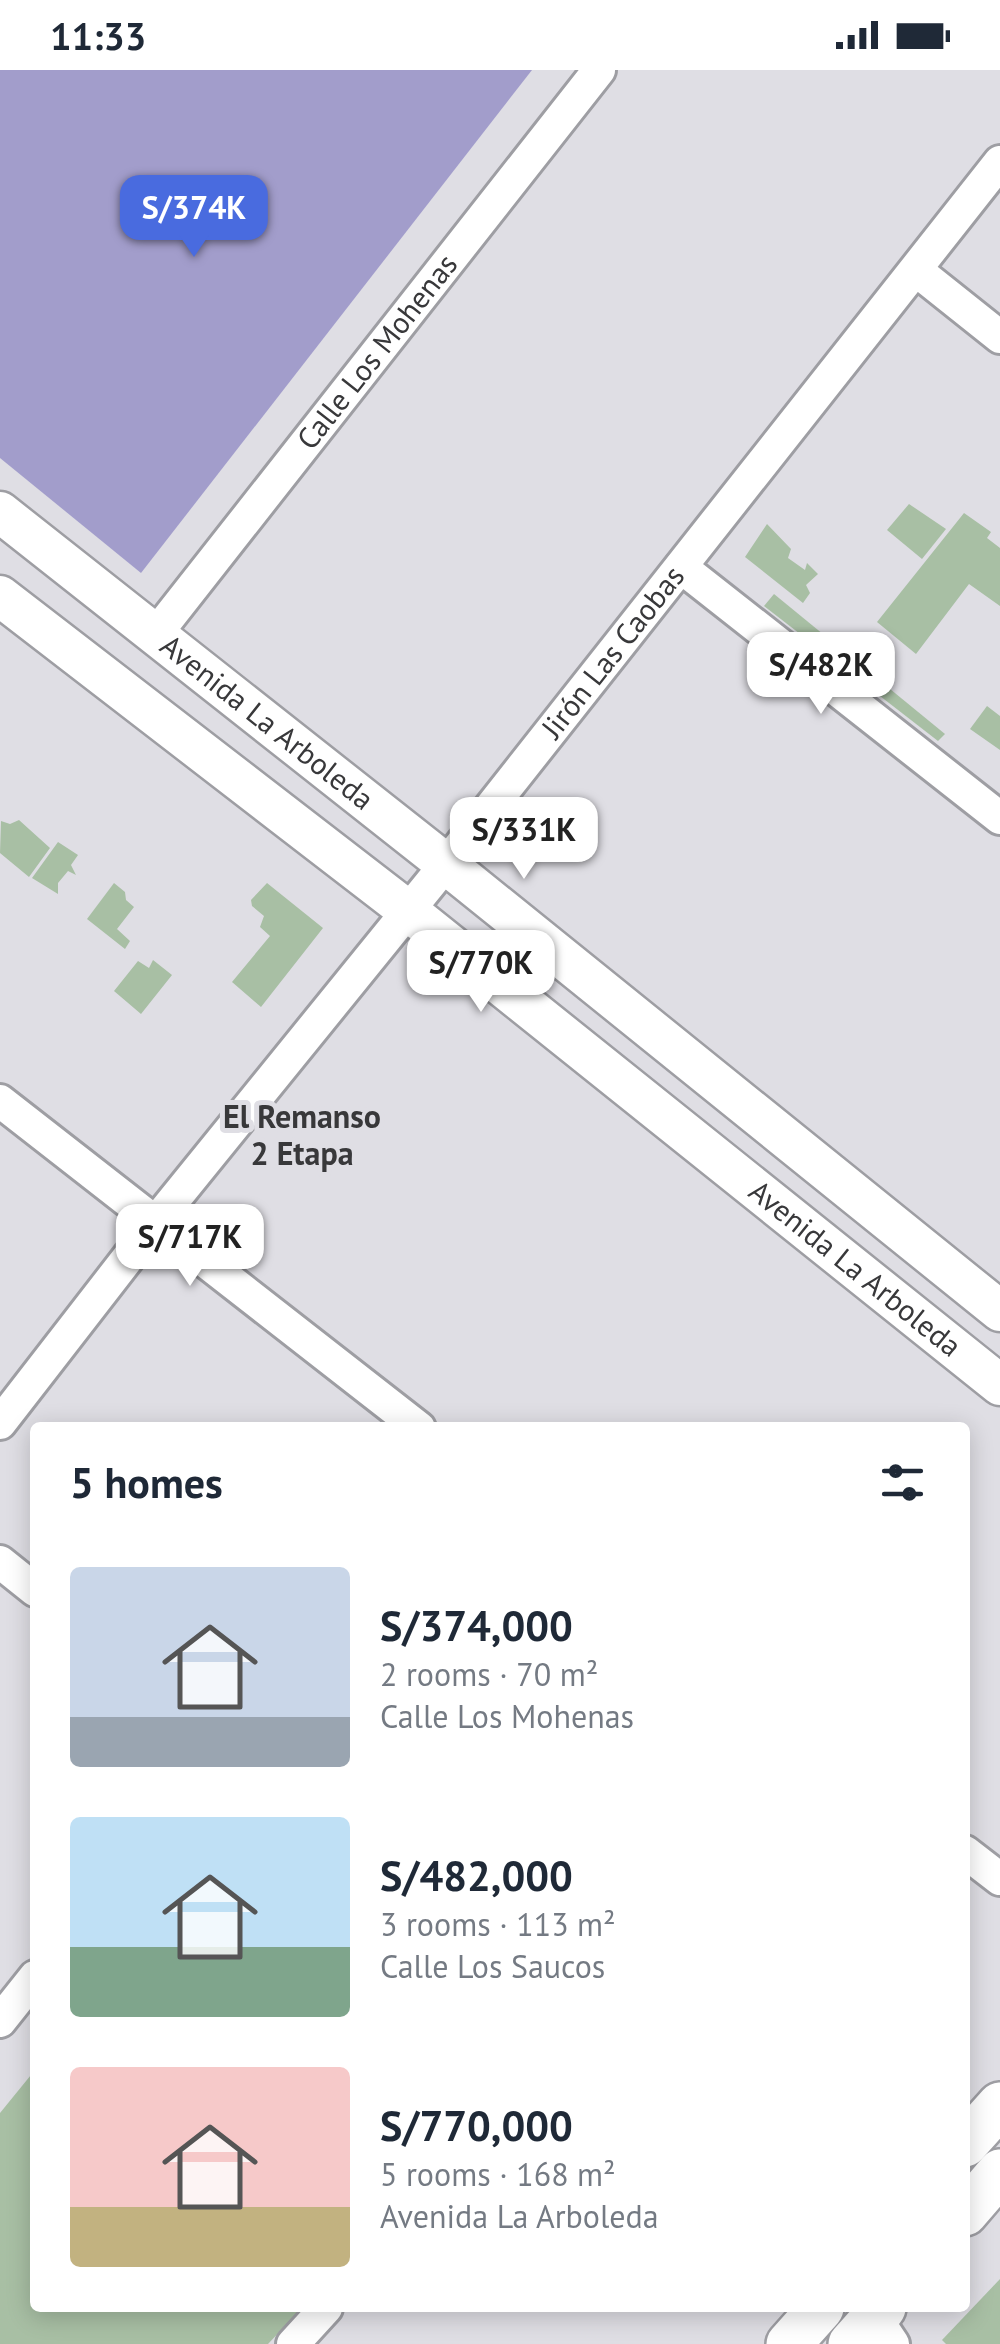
<!DOCTYPE html>
<html lang="en">
<head>
<meta charset="utf-8">
<style>
	:root { --surface:#fff; --page:#f6f6f7; --text:#1f2937; --muted:#747a83; --accent:#496bdf }
	body { margin:0; font-family:"PT Sans",sans-serif; background:var(--page); color:var(--text); height:100vh; display:flex; flex-direction:column; font-size:38px; white-space:nowrap }
	* { box-sizing:border-box; margin:0 }
	p { font-size:32px; color:var(--muted) }
	.icon { flex:none; width:55px; height:55px; fill:none; stroke:currentColor; stroke-width:2; stroke-linecap:round; stroke-linejoin:round }
	.map { position:relative; flex:1; overflow:hidden }
	.side { position:absolute; left:30px; top:1352px; width:940px; height:890px; display:flex; flex-direction:column; background:var(--surface); border-radius:10px; box-shadow:0 5px 25px #0003 }
	.side>* { flex:none }
	.price { position:absolute; translate:-50% -85px; padding:0 22px; border-radius:20px; background:#fff; color:#222; font-size:32px; line-height:65px; filter:drop-shadow(0 2px 5px #0008) }
	.price::after { content:''; position:absolute; left:50%; top:60px; width:30px; height:22px; margin-left:-15px; background:inherit; clip-path:polygon(0 0,100% 0,50% 100%) }
	.price.selected { background:var(--accent); color:#fff }
	ul { padding:0; list-style:none }
	li { display:flex; align-items:center; gap:30px; height:250px; padding:0 40px }
	li span { display:grid; place-items:center; flex:none; width:280px; height:200px; border-radius:10px; color:#555 }
	li>.icon { margin-inline-start:auto }
	span .icon { width:120px; height:120px; fill:#fffc; stroke-width:1 }
	li b { font-size:42px }
	h2 { display:flex; justify-content:space-between; align-items:center; height:120px; padding:0 40px; font-size:42px }
	.status { display:flex; justify-content:space-between; align-items:center; height:70px; padding:0 50px; background:var(--surface); direction:ltr }
	.status svg { height:28px; fill:currentColor }
	.map>svg:first-child { display:block }
	.green { fill:#a8bfa4 }
	.building { fill:#a29dcb }
	.lines { fill:none; stroke-linecap:round; stroke-linejoin:round }
	.minor-casing { stroke:#9e9ea3; stroke-width:38 }
	.tertiary-casing { stroke:#9e9ea3; stroke-width:45 }
	.secondary-casing { stroke:#9e9ea3; stroke-width:50 }
	.minor { stroke:#fff; stroke-width:32 }
	.tertiary { stroke:#fff; stroke-width:40 }
	.secondary { stroke:#fff; stroke-width:45 }
	.labels { text-anchor:middle; stroke-width:10; stroke-linejoin:round; paint-order:stroke }
	.street-label { font-size:30px; fill:#38383a; stroke:#dfdee4 }
	.neighbourhood-label { font-size:32px; font-weight:bold; fill:#38383a; stroke:#dfdee4 }
</style>
</head>
<body>
<div class="status"><b>11:33</b><svg viewBox="0 0 49 12"><path d="M0 12V9h3v3zM5 12V6h3v6zM10 12V3h3v9zM15 12V0h3v12zM26 1h20v11H26zM47 4h2v5h-2z"/></svg></div>
<div class="map">
<svg width="1000" height="2274" viewBox="0 0 1000 2274">
	<rect width="100%" height="100%" fill="#dfdee4"/>
	<g class="green">
		<polygon points="909,434 946,459 922,489 887,460"/>
		<polygon points="964,443 991,462 987,468 1000,478 1000,536 969,514 916,584 877,552"/>
		<polygon points="767,454 791,479 788,488 805,500 807,493 818,504 806,515 810,523 803,533 745,487"/>
		<polygon points="774,524 945,664 938,671 764,536"/>
		<polygon points="987,636 1000,646 1000,680 970,659"/>
		<polygon points="19,750 50,778 29,807 0,783 1,751 10,754"/>
		<polygon points="58,772 78,785 71,795 76,805 68,801 58,813 58,824 32,808"/>
		<polygon points="114,813 125,822 126,830 134,837 117,859 130,871 125,879 87,849"/>
		<polygon points="267,813 323,858 261,937 232,912 270,866 260,857 264,846 252,836 251,830"/>
		<polygon points="153,890 172,905 141,944 114,921 138,891 149,898"/>
		<polygon points="35,2000 35,2238 302,2238 268,2274 0,2274 0,2043"/>
		<polygon points="1000,2209 1000,2274 946,2274 942,2270"/>
	</g>
	<polygon class="building" points="0,0 532,0 141,503 0,388"/>
	<g class="lines">
		<defs>
			<g id="minor">
				<polyline points="916,200 1000,267"/>
				<polyline points="681,497 1000,748"/>
				<path id="s1" d="M 155,565 L 599,0"/>
				<polyline points="0,1031 419,1358"/>
				<path id="s2" d="M 0,1353 L 155,1153 L 446,794 L 1000,92"/>
				<polyline points="0,1492 35,1520"/>
				<polyline points="965,1782 1000,1809"/>
				<polyline points="0,1951 35,1907"/>
				<polyline points="873,2238 875,2247 893,2274"/>
				<polyline points="293,2274 326,2238"/>
			</g>
			<g id="tertiary">
				<path id="s3" d="M 0,442 L 446,794 L 1000,1241"/>
				<path id="s4" d="M 0,526 L 407,840 L 1000,1315"/>
			</g>
			<g id="secondary">
				<polyline points="965,2074 1000,2035"/>
				<polyline points="965,2143 1000,2102"/>
				<polyline points="789,2274 821,2238"/>
				<polyline points="851,2274 883,2238"/>
			</g>
		</defs>
		<use href="#minor" class="minor-casing"/>
		<use href="#tertiary" class="tertiary-casing"/>
		<use href="#secondary" class="secondary-casing"/>
		<use href="#minor" class="minor"/>
		<use href="#tertiary" class="tertiary"/>
		<use href="#secondary" class="secondary"/>
	</g>
	<g class="labels">
		<g class="street-label">
			<text dy="10" stroke="none"><textPath href="#s1" startOffset="360">Calle Los Mohenas</textPath></text>
			<text dy="10" stroke="none"><textPath href="#s2" startOffset="985">Jirón Las Caobas</textPath></text>
			<text dy="10" stroke="none"><textPath href="#s3" startOffset="340">Avenida La Arboleda</textPath></text>
			<text dy="10" stroke="none"><textPath href="#s4" startOffset="1088">Avenida La Arboleda</textPath></text>
		</g>
		<g class="neighbourhood-label">
			<text x="302" y="1058">El Remanso<tspan x="302" dy="37">2 Etapa</tspan></text>
		</g>
	</g>
</svg>
<b class="price selected" style="left:194px;top:190px">S/374K</b>
<b class="price" style="left:821px;top:647px">S/482K</b>
<b class="price" style="left:524px;top:812px">S/331K</b>
<b class="price" style="left:481px;top:945px">S/770K</b>
<b class="price" style="left:190px;top:1219px">S/717K</b>
<section class="side">
<h2>5 homes<svg class="icon" aria-label="filters" viewBox="0 0 24 24"><path d="M4 7h16M4 17h16"/><circle cx="9" cy="7" r="2"/><circle cx="15" cy="17" r="2"/></svg></h2>
<ul>
<li><span style="background:linear-gradient(#c9d6e8 75%,#9aa5b1 0)"><svg class="icon" aria-label="home" viewBox="0 0 24 24"><path d="M3 11l9-7 9 7M6 9v11h12V9"/></svg></span><div><b>S/374,000</b><p>2 rooms · 70 m²</p><p>Calle Los Mohenas</p></div></li>
<li><span style="background:linear-gradient(#bfe0f5 65%,#7fa58c 0)"><svg class="icon" aria-label="home" viewBox="0 0 24 24"><path d="M3 11l9-7 9 7M6 9v11h12V9"/></svg></span><div><b>S/482,000</b><p>3 rooms · 113 m²</p><p>Calle Los Saucos</p></div></li>
<li><span style="background:linear-gradient(#f6c9c9 70%,#c2b280 0)"><svg class="icon" aria-label="home" viewBox="0 0 24 24"><path d="M3 11l9-7 9 7M6 9v11h12V9"/></svg></span><div><b>S/770,000</b><p>5 rooms · 168 m²</p><p>Avenida La Arboleda</p></div></li>
</ul>
</section>
</div>
</body>
</html>
